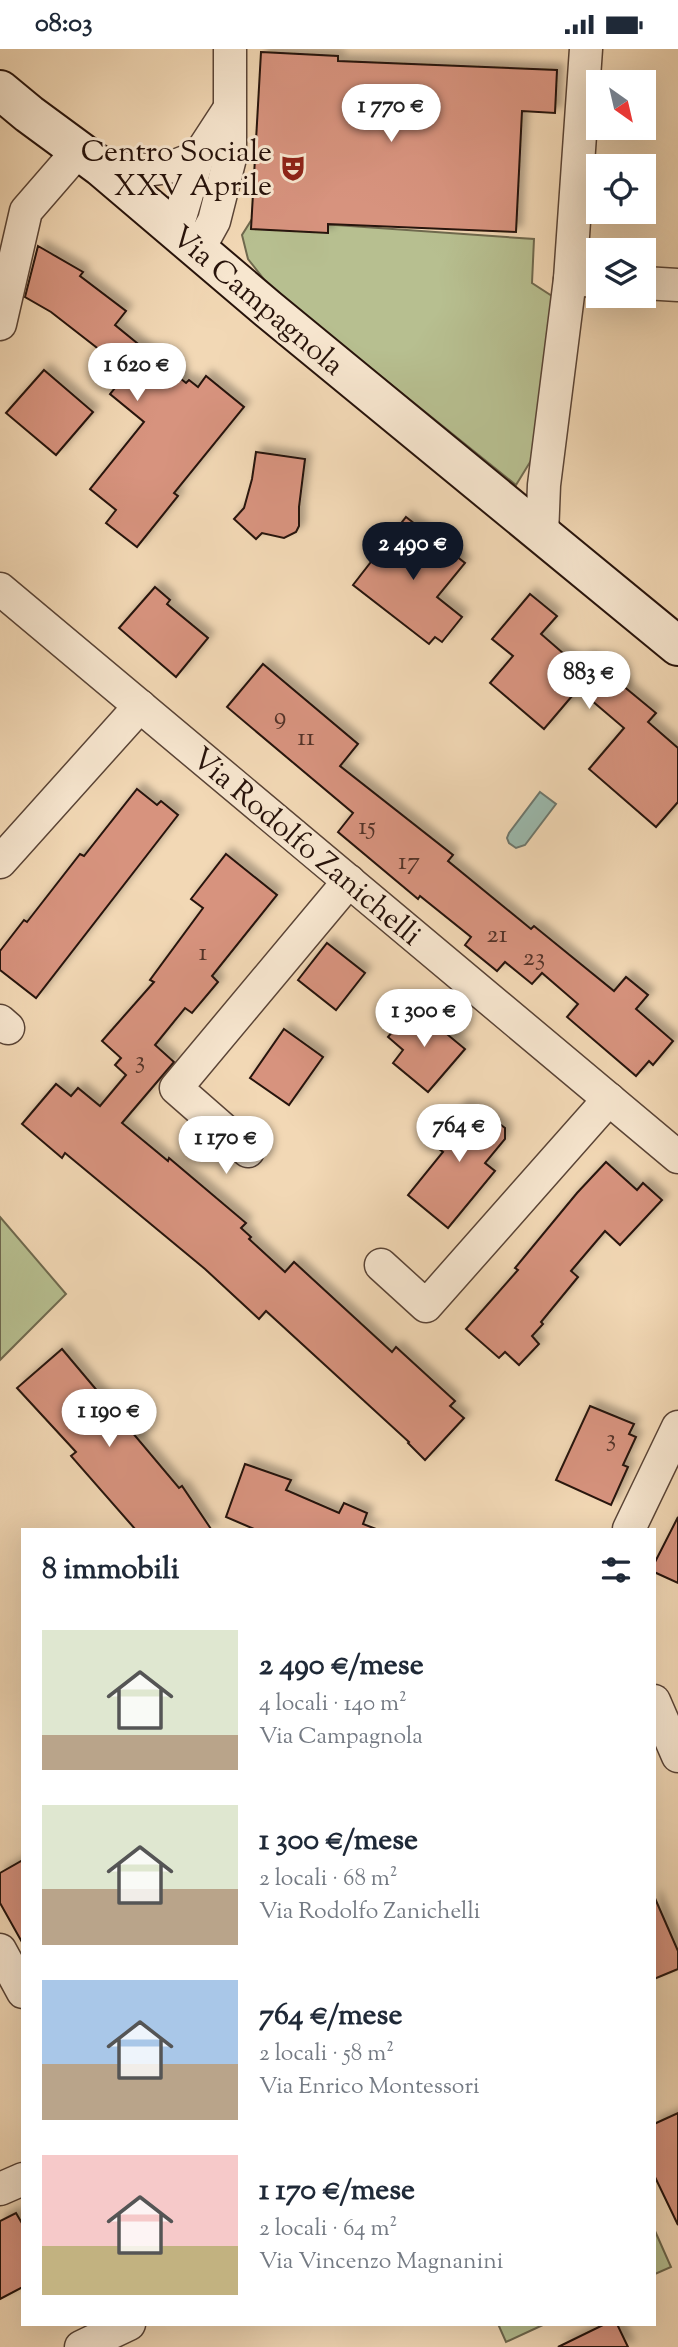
<!DOCTYPE html>
<html lang="it">
<head>
<meta charset="utf-8">
<style>
	:root { --surface:#fff; --page:#f2f2f3; --text:#1f2937; --muted:#747a83; --accent:#111827 }
	body { margin:0; font-family:"Sorts Mill Goudy",serif; background:var(--page); color:var(--text); height:100vh; display:flex; flex-direction:column; font-size:26px; white-space:nowrap }
	* { box-sizing:border-box; margin:0 }
	p { font-size:23px; color:var(--muted) }
	.icon { flex:none; width:38px; height:38px; fill:none; stroke:currentColor; stroke-width:2; stroke-linecap:round; stroke-linejoin:round }
	.map { position:relative; flex:1; overflow:hidden }
	.side { position:absolute; left:21px; top:1479px; width:635px; height:798px; display:flex; flex-direction:column; background:var(--surface); border-radius:0px; box-shadow:0 7px 28px #0002 }
	.side>* { flex:none }
	.needle { width:46px; rotate:146deg }
	.controls { position:absolute; left:586px; top:21px; display:grid; gap:14px }
	.controls a { display:grid; place-items:center; width:70px; height:70px; border-radius:0px; background:var(--surface); box-shadow:0 7px 28px #0002; font-size:35px }
	.price { position:absolute; translate:-50% -60px; padding:0 16px; border-radius:24px; background:#fff; color:#222; font-size:23px; line-height:46px; filter:drop-shadow(0 2px 4px #0008) }
	.price::after { content:''; position:absolute; left:50%; top:42px; width:21px; height:16px; margin-left:-10px; background:inherit; clip-path:polygon(0 0,100% 0,50% 100%) }
	.price.active { background:var(--accent); color:#fff }
	ul { padding:0; list-style:none }
	li { display:flex; align-items:center; gap:21px; height:175px; padding:0 21px }
	li span { display:grid; place-items:center; flex:none; width:196px; height:140px; border-radius:0px; color:#555 }
	li>.icon { margin-inline-start:auto }
	span .icon { width:84px; height:84px; fill:#fffc; stroke-width:1 }
	li b { font-size:30px }
	h2 { display:flex; justify-content:space-between; align-items:center; height:84px; padding:0 21px; font-size:30px }
	.status { display:flex; justify-content:space-between; align-items:center; height:49px; padding:0 35px; background:var(--surface); direction:ltr }
	.status svg { height:19px; fill:currentColor }
	.map>svg:first-child { display:block }
	.green { fill:#b7bf90; stroke:#6f694e; stroke-width:2 }
	.water { fill:#9bbaae; stroke:#6d776d; stroke-width:2 }
	.building { fill:#d7937e; stroke:#27130b; stroke-width:2; filter:url(#shadow) }
	.lines { fill:none; stroke-linecap:round; stroke-linejoin:round }
	.minor-casing { stroke:#5a4436; stroke-width:35 }
	.secondary-casing { stroke:#27130b; stroke-width:42 }
	.minor { stroke:#f7e6cf; stroke-width:32 }
	.secondary { stroke:#f7e6cf; stroke-width:38 }
	.labels { text-anchor:middle; stroke-width:6; stroke-linejoin:round; paint-order:stroke }
	.number-label { font-size:26px; fill:#533328 }
	.poi-label { font-size:30px; fill:#27130b; stroke:#f7e6cf; text-anchor:end }
	.street-label { font-size:30px; fill:#27130b; stroke:#f7e6cf }
</style>
</head>
<body>
<div class="status"><b>08:03</b><svg viewBox="0 0 49 12"><path d="M0 12V9h3v3zM5 12V6h3v6zM10 12V3h3v9zM15 12V0h3v12zM26 1h20v11H26zM47 4h2v5h-2z"/></svg></div>
<div class="map">
<svg width="678" height="2298" viewBox="0 0 678 2298">
	<defs>
		<filter id="shadow"><feDropShadow dx="6" dy="-6" stdDeviation="3.5" flood-color="#0004"/></filter>
	</defs>
	<rect width="100%" height="100%" fill="#f2d8b5"/>
	<filter id="stains"><feTurbulence type="fractalNoise" baseFrequency=".00286" numOctaves="4"/><feColorMatrix values="0 0 0 0 .2 0 0 0 0 .09 0 0 0 0 .02 0 0 0 .5 -.17"/></filter>
	<radialGradient id="worn" r=".72"><stop offset=".6" stop-color="#630" stop-opacity="0"/><stop offset="1" stop-color="#630" stop-opacity=".3"/></radialGradient>
	<g class="green">
		<polygon points="252,170 534,190 532,234 555,249 535,405 516,436 270,238 248,210 242,186"/>
		<polygon points="0,1168 66,1245 0,1311"/>
		<polygon points="655,2182 671,2218 655,2225 654,2225"/>
		<polygon points="498,2275 545,2275 506,2293"/>
	</g>
	<polygon class="water" points="540,743 556,755 525,796 516,799 509,794 507,789 509,784"/>
	<g class="building">
		<polygon points="261,3 338,7 338,12 557,21 555,64 522,62 516,183 328,175 328,184 251,180"/>
		<polygon points="38,197 83,223 80,227 126,262 115,276 186,334 189,331 198,338 206,327 244,358 174,444 178,447 137,498 106,474 116,461 90,440 144,373 110,345 128,323 51,263 25,248"/>
		<polygon points="44,321 93,363 56,406 6,364"/>
		<polygon points="256,403 305,410 299,458 299,477 296,483 284,489 262,484 256,490 234,470 244,459 252,430"/>
		<polygon points="406,468 465,514 437,548 462,568 442,593 435,588 429,595 353,536"/>
		<polygon points="155,538 170,551 167,555 208,589 176,628 119,579"/>
		<polygon points="530,545 557,567 541,585 579,618 588,608 656,664 648,673 678,699 678,753 656,778 589,720 624,679 578,640 544,680 490,634 513,607 492,590"/>
		<polygon points="263,615 358,695 340,717 453,806 448,812 531,880 534,877 614,942 626,928 648,946 636,960 673,992 653,1016 649,1012 636,1027 567,968 578,955 542,924 532,935 505,913 497,922 465,896 471,888 420,847 418,850 338,783 353,764 227,658"/>
		<polygon points="137,740 157,756 161,752 178,766 36,949 0,921 0,902 24,871 27,873 80,805 84,807"/>
		<polygon points="226,805 277,846 212,927 218,933 192,964 185,959 155,996 174,1013 122,1074 168,1112 169,1109 246,1174 241,1179 251,1188 249,1190 285,1223 294,1213 392,1303 396,1298 455,1352 450,1357 464,1369 425,1411 408,1394 409,1393 266,1262 259,1270 205,1220 65,1104 62,1109 22,1075 56,1035 71,1047 78,1039 100,1057 126,1026 115,1016 121,1009 102,992 154,933 150,931 203,859 191,850"/>
		<polygon points="327,894 365,924 336,961 298,931"/>
		<polygon points="413,957 465,1000 428,1043 393,1014 403,1001 388,988"/>
		<polygon points="284,980 323,1008 289,1056 250,1029"/>
		<polygon points="462,1056 480,1060 505,1079 505,1090 485,1114 495,1122 448,1179 408,1146 443,1103 431,1094"/>
		<polygon points="606,1113 637,1141 643,1134 662,1151 620,1196 605,1182 571,1222 578,1228 541,1273 543,1275 532,1287 539,1295 519,1316 505,1303 499,1309 466,1280 518,1221 515,1219 577,1144"/>
		<polygon points="62,1300 179,1439 182,1437 211,1480 135,1480 71,1407 76,1403 17,1339"/>
		<polygon points="590,1357 634,1375 629,1385 636,1388 623,1416 628,1418 611,1456 556,1431"/>
		<polygon points="245,1415 291,1431 286,1441 339,1464 344,1454 367,1464 363,1475 376,1480 254,1480 226,1468"/>
		<polygon points="678,1468 678,1534 654,1523 654,1515"/>
		<polygon points="23,1811 23,1895 0,1854 0,1824"/>
		<polygon points="654,1847 678,1902 678,1920 654,1930"/>
		<polygon points="678,2064 678,2176 654,2126 654,2075"/>
		<polygon points="16,2164 23,2176 23,2238 0,2250 0,2172"/>
		<polygon points="605,2275 617,2275 628,2298 558,2298"/>
	</g>
	<g class="lines">
		<defs>
			<g id="minor">
				<polyline points="101,118 147,121 175,117 198,108 228,62"/>
				<polyline points="176,182 198,108"/>
				<polyline points="198,201 214,172 230,109 230,0"/>
				<polyline points="570,230 598,232"/>
				<polyline points="644,234 678,236"/>
				<polyline points="0,275 26,162 78,102"/>
				<polyline points="542,486 544,436 570,230 586,0"/>
				<polyline points="0,540 678,1108"/>
				<polyline points="0,813 140,657"/>
				<polyline points="0,972 8,979"/>
				<polyline points="248,1102 176,1039 349,832"/>
				<polyline points="381,1216 426,1257 609,1050"/>
				<polyline points="629,1480 678,1378"/>
				<polyline points="654,1652 678,1707"/>
				<polyline points="0,1901 23,1943"/>
				<polyline points="0,2140 23,2130"/>
				<polyline points="81,2298 129,2275"/>
			</g>
			<polyline id="secondary" points="0,41 29,65 101,118 268,260 678,597"/>
		</defs>
		<use href="#minor" class="minor-casing"/>
		<use href="#secondary" class="secondary-casing"/>
		<use href="#minor" class="minor"/>
		<use href="#secondary" class="secondary"/>
	</g>
	<defs>
		<symbol id="theatre-bare" viewBox="-9 -9 18 18"><path d="M-5-5.5Q0-4 5-5.5V0Q5 5 0 6Q-5 5-5 0ZM-3.3-2.5H-1v1.5H-3.3ZM1-2.5H3.3v1.5H1ZM-2.8 1Q0 5.5 2.8 1Z" fill="#8f2418" stroke="#f7e6cf" stroke-width="2.5" paint-order="stroke"/></symbol>
	</defs>
	<g fill-rule="evenodd">
		<use href="#theatre-bare" x="274" y="100" width="38" height="38"/>
	</g>
	<g class="labels">
		<g class="number-label">
			<text x="280" y="675">9</text>
			<text x="306" y="696">11</text>
			<text x="367" y="785">15</text>
			<text x="409" y="820">17</text>
			<text x="497" y="893">21</text>
			<text x="203" y="911">1</text>
			<text x="534" y="916">23</text>
			<text x="140" y="1019">3</text>
			<text x="611" y="1397">3</text>
		</g>
		<g class="poi-label">
			<text x="272" y="112">Centro Sociale<tspan x="272" dy="34">XXV Aprile</tspan></text>
		</g>
		<g class="street-label">
			<text transform="translate(258 251) rotate(40)" y="10">Via Campagnola</text>
			<text transform="translate(307 797) rotate(40)" y="10">Via Rodolfo Zanichelli</text>
		</g>
	</g>
	<rect width="100%" height="100%" filter="url(#stains)"/>
	<rect width="100%" height="100%" fill="url(#worn)"/>
</svg>
<div class="controls">
<a><svg class="needle" viewBox="-14 -14 28 28"><path d="M0-13l5 13h-10z" fill="#e53935"/><path d="M0 13l5-13h-10z" fill="#747a83"/></svg></a>
<a><svg class="icon" aria-label="locate" viewBox="0 0 24 24"><circle cx="12" cy="12" r="6"/><path d="M12 2v4M12 18v4M2 12h4M18 12h4"/></svg></a>
<a><svg class="icon" aria-label="layers" viewBox="0 0 24 24"><path d="M12 4l9 5-9 5-9-5zM3 14l9 5 9-5"/></svg></a>
</div>
<b class="price" style="left:391px;top:95px">1 770 €</b>
<b class="price" style="left:137px;top:354px">1 620 €</b>
<b class="price active" style="left:413px;top:533px">2 490 €</b>
<b class="price" style="left:589px;top:662px">883 €</b>
<b class="price" style="left:424px;top:1000px">1 300 €</b>
<b class="price" style="left:459px;top:1115px">764 €</b>
<b class="price" style="left:226px;top:1127px">1 170 €</b>
<b class="price" style="left:109px;top:1400px">1 190 €</b>
<section class="side">
<h2>8 immobili<svg class="icon" aria-label="filters" viewBox="0 0 24 24"><path d="M4 7h16M4 17h16"/><circle cx="9" cy="7" r="2"/><circle cx="15" cy="17" r="2"/></svg></h2>
<ul>
<li><span style="background:linear-gradient(#dfe7d0 75%,#b9a48a 0)"><svg class="icon" aria-label="home" viewBox="0 0 24 24"><path d="M3 11l9-7 9 7M6 9v11h12V9"/></svg></span><div><b>2 490 €/mese</b><p>4 locali · 140 m²</p><p>Via Campagnola</p></div></li>
<li><span style="background:linear-gradient(#dfe7d0 60%,#b9a48a 0)"><svg class="icon" aria-label="home" viewBox="0 0 24 24"><path d="M3 11l9-7 9 7M6 9v11h12V9"/></svg></span><div><b>1 300 €/mese</b><p>2 locali · 68 m²</p><p>Via Rodolfo Zanichelli</p></div></li>
<li><span style="background:linear-gradient(#a9c7e8 60%,#b9a48a 0)"><svg class="icon" aria-label="home" viewBox="0 0 24 24"><path d="M3 11l9-7 9 7M6 9v11h12V9"/></svg></span><div><b>764 €/mese</b><p>2 locali · 58 m²</p><p>Via Enrico Montessori</p></div></li>
<li><span style="background:linear-gradient(#f6c9c9 65%,#c2b280 0)"><svg class="icon" aria-label="home" viewBox="0 0 24 24"><path d="M3 11l9-7 9 7M6 9v11h12V9"/></svg></span><div><b>1 170 €/mese</b><p>2 locali · 64 m²</p><p>Via Vincenzo Magnanini</p></div></li>
</ul>
</section>
</div>
</body>
</html>
